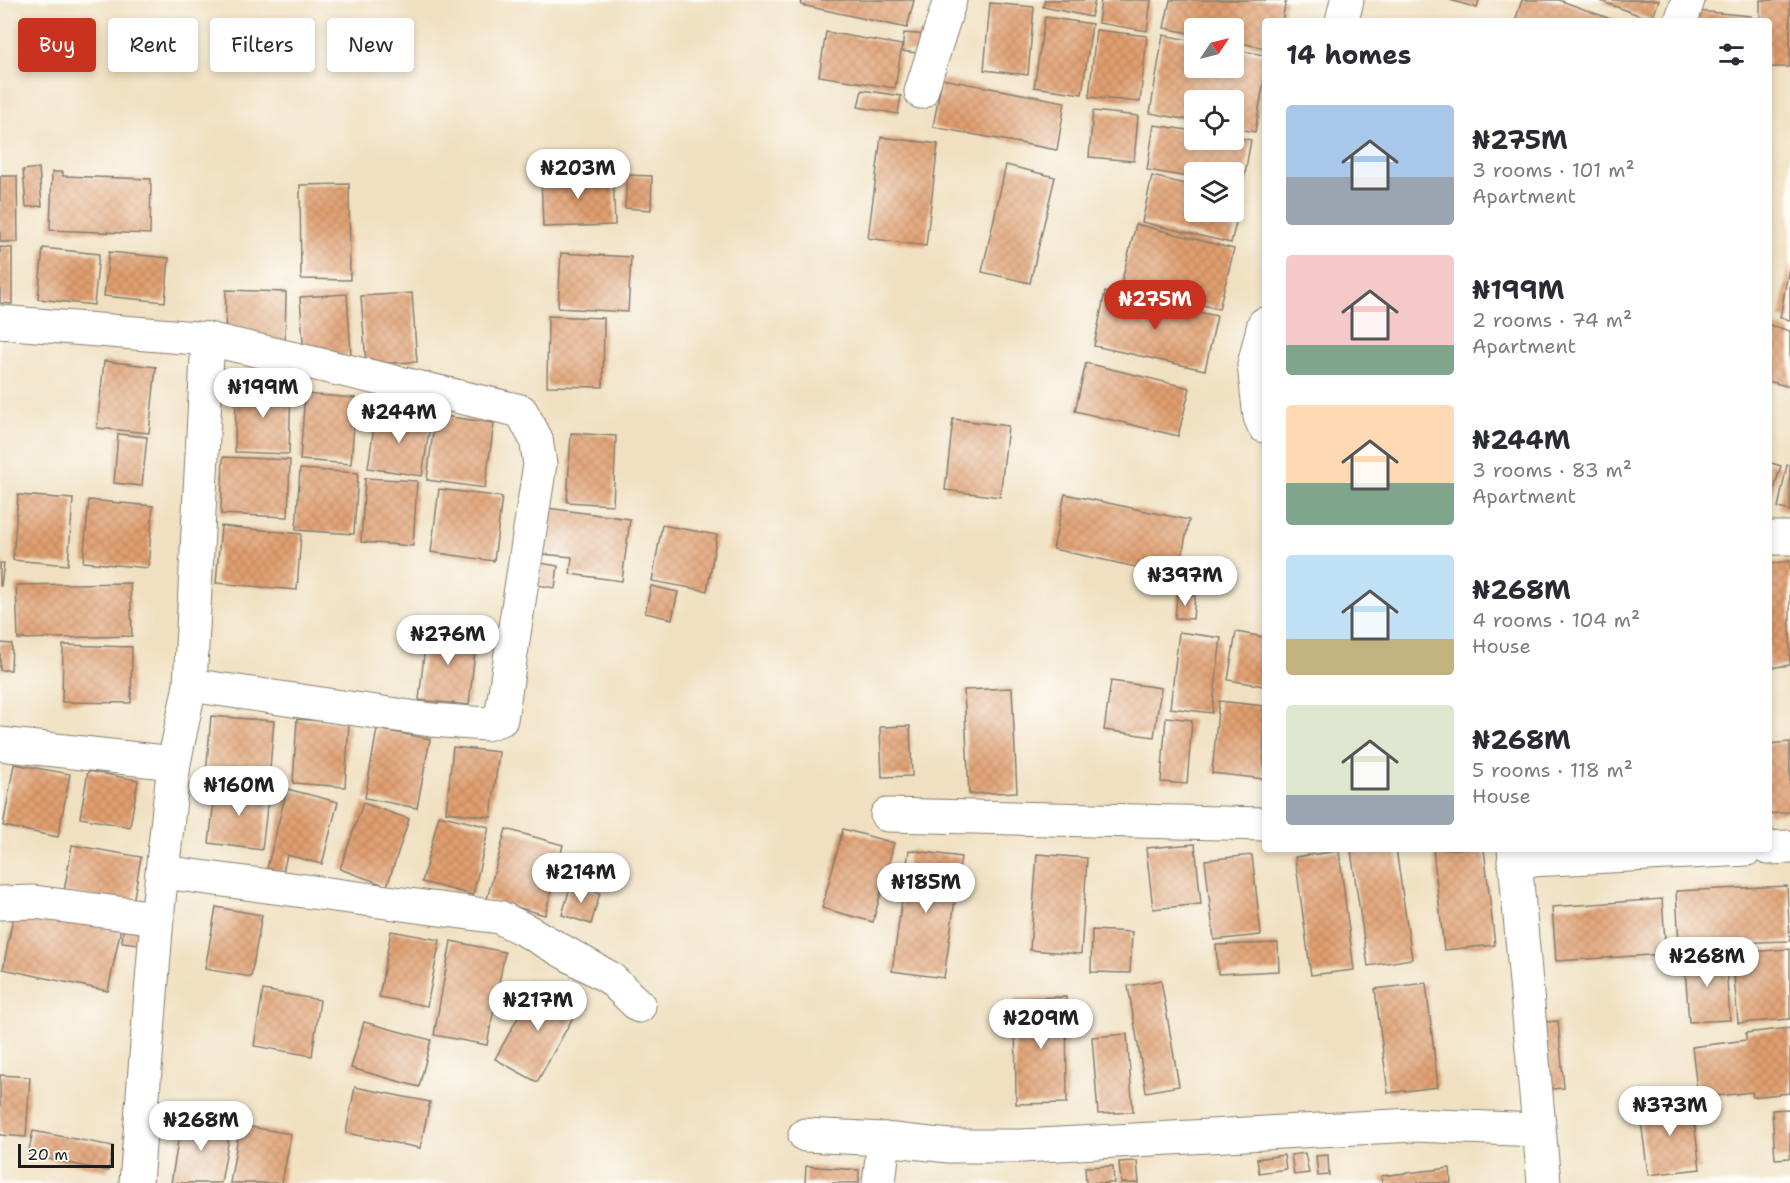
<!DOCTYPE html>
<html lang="en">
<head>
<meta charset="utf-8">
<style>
	:root { --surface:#fff; --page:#f2f2f3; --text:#2b2b33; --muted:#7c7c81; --accent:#c8321e }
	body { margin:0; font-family:"Shantell Sans",sans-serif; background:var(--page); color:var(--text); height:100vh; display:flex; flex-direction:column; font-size:22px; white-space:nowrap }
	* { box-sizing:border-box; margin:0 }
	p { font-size:20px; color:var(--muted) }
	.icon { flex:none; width:33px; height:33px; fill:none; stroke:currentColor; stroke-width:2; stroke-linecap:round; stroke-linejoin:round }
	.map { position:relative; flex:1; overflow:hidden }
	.drawer { position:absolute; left:1262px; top:18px; width:510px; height:834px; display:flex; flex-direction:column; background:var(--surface); border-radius:6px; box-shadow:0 3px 9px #0003 }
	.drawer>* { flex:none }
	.hud { position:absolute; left:18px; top:18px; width:570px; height:54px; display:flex; gap:12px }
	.needle { width:39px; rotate:55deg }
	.tools { position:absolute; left:1184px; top:18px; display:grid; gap:12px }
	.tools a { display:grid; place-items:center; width:60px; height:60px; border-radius:6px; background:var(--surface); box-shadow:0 3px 9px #0003; font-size:30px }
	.scale { position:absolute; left:18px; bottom:15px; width:96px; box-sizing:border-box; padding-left:6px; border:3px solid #1c1c1c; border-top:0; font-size:16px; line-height:21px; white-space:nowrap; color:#1c1c1c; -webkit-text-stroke:4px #fdfcf7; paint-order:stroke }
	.price { position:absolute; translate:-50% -51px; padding:0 14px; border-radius:21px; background:#fff; color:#222; font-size:20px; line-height:39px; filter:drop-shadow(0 2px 3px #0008) }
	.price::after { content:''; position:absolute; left:50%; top:36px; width:18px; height:14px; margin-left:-9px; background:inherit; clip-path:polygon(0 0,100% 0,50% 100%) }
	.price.on { background:var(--accent); color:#fff }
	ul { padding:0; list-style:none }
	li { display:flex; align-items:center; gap:18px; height:150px; padding:0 24px }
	li span { display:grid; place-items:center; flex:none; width:168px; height:120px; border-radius:6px; color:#555 }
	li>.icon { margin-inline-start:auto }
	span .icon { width:72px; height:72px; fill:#fffc; stroke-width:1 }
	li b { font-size:26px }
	h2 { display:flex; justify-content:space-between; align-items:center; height:72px; padding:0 24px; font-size:26px }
	.tag { padding:0 21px; border-radius:6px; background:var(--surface); box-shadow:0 3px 9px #0003; font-size:21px; line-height:54px }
	.tag.on { background:var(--accent); color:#fff }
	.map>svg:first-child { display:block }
	.building { fill:url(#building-cross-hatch) }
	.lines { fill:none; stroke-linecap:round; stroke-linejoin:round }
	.minor-casing { stroke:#867e6e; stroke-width:35 }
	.minor { stroke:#fff; stroke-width:33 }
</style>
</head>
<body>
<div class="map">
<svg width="1790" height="1183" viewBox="0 0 1790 1183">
	<defs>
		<pattern id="building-cross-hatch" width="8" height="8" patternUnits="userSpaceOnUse" patternTransform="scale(1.5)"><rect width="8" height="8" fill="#e09f6f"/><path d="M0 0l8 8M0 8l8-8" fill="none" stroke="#c08860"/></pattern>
	</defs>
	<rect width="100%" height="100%" fill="#fdfcf7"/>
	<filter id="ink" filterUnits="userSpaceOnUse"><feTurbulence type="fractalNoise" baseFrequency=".0167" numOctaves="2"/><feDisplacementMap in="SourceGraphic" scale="12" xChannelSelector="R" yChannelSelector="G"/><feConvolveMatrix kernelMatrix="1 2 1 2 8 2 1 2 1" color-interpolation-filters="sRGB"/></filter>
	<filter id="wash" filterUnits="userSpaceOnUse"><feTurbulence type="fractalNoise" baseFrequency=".008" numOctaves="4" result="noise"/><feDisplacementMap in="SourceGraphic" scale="24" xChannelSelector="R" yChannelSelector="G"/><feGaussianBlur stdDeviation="1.35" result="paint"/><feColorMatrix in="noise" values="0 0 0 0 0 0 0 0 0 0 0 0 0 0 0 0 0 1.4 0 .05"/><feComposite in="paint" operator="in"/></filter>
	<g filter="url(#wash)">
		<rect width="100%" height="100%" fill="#f0e0c1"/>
		<g id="blocks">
			<g class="building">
				<polygon points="802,0 914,0 907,28 801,5"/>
				<polygon points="1045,0 1095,0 1091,17 1043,7"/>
				<polygon points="1101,0 1151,0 1147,31 1098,23"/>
				<polygon points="1170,0 1286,0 1282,21 1264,21 1264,48 1233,41 1233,28 1194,28 1194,34 1164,28"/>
				<polygon points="1450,0 1479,0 1477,8"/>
				<polygon points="1522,0 1559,0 1616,21 1515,21"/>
				<polygon points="1598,0 1659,0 1652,20"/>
				<polygon points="1760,0 1790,0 1790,67 1768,67 1768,21 1760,21"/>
				<polygon points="990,3 1034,7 1028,75 984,70"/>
				<polygon points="1697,11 1751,16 1751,21 1696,21"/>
				<polygon points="1045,17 1092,24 1082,94 1034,87"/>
				<polygon points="1096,30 1147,36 1140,102 1089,97"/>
				<polygon points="826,32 902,45 895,88 819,76"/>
				<polygon points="904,33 927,35 925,54 902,51"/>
				<polygon points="1163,35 1194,41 1194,68 1233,68 1233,49 1264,55 1264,80 1255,132 1233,128 1233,100 1194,100 1194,121 1150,113"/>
				<polygon points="942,79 1065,102 1057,150 933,127"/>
				<polygon points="862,90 901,96 898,114 858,107"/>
				<polygon points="1093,111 1138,116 1134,161 1089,157"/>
				<polygon points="1154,125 1194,131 1194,140 1233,140 1233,137 1251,140 1243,185 1233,184 1233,172 1194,172 1194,178 1147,170"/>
				<polygon points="881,137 938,144 926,246 868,238"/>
				<polygon points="1006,165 1055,177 1030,283 982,272"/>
				<polygon points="39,168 42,206 26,207 23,170"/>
				<polygon points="52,172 63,172 63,176 151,179 150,234 50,230"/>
				<polygon points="613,174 615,225 543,227 541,176"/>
				<polygon points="627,175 652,176 651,210 625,208"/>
				<polygon points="0,176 17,176 18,242 0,242"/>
				<polygon points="1152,176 1194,186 1194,212 1233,212 1233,196 1242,198 1231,243 1142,222"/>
				<polygon points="349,184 350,280 301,279 300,185"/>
				<polygon points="1136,224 1234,249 1219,309 1121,284"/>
				<polygon points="0,247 12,248 12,304 0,303"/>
				<polygon points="43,248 99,254 94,305 38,299"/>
				<polygon points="109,252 169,258 165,302 104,296"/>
				<polygon points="561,253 631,257 628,312 558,308"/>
				<polygon points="1789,267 1790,267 1790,320 1780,318"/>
				<polygon points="226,290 286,292 285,347 225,346"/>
				<polygon points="1105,292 1217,316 1205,370 1094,346"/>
				<polygon points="412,293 417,362 366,364 361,296"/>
				<polygon points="347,294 351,355 304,358 300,297"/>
				<polygon points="548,316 604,318 603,387 547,386"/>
				<polygon points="1769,325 1790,331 1790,387 1768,381"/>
				<polygon points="104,361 156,367 149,433 97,428"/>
				<polygon points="1086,363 1190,388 1178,436 1075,411"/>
				<polygon points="236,384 291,386 289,454 235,452"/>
				<polygon points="305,394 356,398 351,464 300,460"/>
				<polygon points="376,412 431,419 422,476 368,468"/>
				<polygon points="435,415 494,423 485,488 427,480"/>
				<polygon points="953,419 1008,426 1000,497 945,490"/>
				<polygon points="571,433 616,436 613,505 567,502"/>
				<polygon points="118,434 147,437 142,486 114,483"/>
				<polygon points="223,457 290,460 288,517 221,514"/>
				<polygon points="1768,462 1781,466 1769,505 1768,505"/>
				<polygon points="1787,465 1790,465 1790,511 1778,508"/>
				<polygon points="300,469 358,473 354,534 296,530"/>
				<polygon points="365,478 417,481 413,546 361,542"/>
				<polygon points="439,489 502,497 494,561 431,552"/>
				<polygon points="1065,494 1189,520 1178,576 1053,549"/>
				<polygon points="18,495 73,499 68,565 13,560"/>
				<polygon points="89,500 153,506 148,568 83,562"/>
				<polygon points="547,508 630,519 622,581 570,574 572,557 542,554"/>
				<polygon points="662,525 717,535 707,591 652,581"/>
				<polygon points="221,526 301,534 297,590 216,583"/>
				<polygon points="1790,561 1790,665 1768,668 1768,564"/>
				<polygon points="0,563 4,563 1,586 0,586"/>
				<polygon points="540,563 558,566 555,588 537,585"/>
				<polygon points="130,583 132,636 18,639 16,585"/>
				<polygon points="651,586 678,592 672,619 645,613"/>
				<polygon points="1177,595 1195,596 1193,619 1175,618"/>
				<polygon points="427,627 477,633 469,705 419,700"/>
				<polygon points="1179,632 1221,638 1212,713 1170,708"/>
				<polygon points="1236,632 1264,637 1264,686 1228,680"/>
				<polygon points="0,643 12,644 11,670 0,670"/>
				<polygon points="63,645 132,647 131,703 62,702"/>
				<polygon points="1111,681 1161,688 1154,737 1104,730"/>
				<polygon points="1012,688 1017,792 969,794 964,690"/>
				<polygon points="1219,701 1264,706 1264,779 1212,773"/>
				<polygon points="211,716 274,721 269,780 206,775"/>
				<polygon points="1166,717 1192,720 1187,784 1161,782"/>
				<polygon points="297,719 349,723 345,787 293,783"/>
				<polygon points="910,726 912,776 882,777 880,727"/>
				<polygon points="377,729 430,739 417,808 365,798"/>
				<polygon points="1790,742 1790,812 1768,814 1768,744"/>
				<polygon points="453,747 499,752 491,817 446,812"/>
				<polygon points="14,764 70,774 58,837 3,826"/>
				<polygon points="88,771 138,780 130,827 80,818"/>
				<polygon points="216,784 269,791 262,850 209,843"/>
				<polygon points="287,789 338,802 322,864 287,855 283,872 267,868"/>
				<polygon points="363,803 409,819 387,886 340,869"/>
				<polygon points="439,815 489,827 473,895 422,882"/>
				<polygon points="506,829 563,845 545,915 487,899"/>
				<polygon points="843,829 894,843 873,922 822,908"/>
				<polygon points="1195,844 1201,904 1153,909 1146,848"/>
				<polygon points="72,845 141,857 133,903 64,892"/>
				<polygon points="1364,849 1396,849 1412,959 1368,966 1351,851"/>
				<polygon points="1433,849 1484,849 1495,945 1444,950"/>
				<polygon points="909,850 961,857 944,978 892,971"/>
				<polygon points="1339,851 1354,970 1311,975 1295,857"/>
				<polygon points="1037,854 1087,858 1081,954 1030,950"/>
				<polygon points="1252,855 1261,935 1214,940 1205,860"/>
				<polygon points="571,884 600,893 591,924 562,915"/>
				<polygon points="1787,886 1790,941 1679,945 1676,891"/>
				<polygon points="1662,899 1666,954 1556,961 1552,907"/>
				<polygon points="15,907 121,928 108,991 3,969"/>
				<polygon points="216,907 262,915 251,977 205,969"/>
				<polygon points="124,921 150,925 147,945 122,942"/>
				<polygon points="1092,930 1132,932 1130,973 1091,972"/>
				<polygon points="391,931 440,940 427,1006 379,997"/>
				<polygon points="451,941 505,952 487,1045 434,1035"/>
				<polygon points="1278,943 1279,971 1218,974 1216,945"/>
				<polygon points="1790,949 1790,1019 1738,1023 1732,953"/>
				<polygon points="1725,954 1730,1020 1689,1022 1684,956"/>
				<polygon points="1161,980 1179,1086 1146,1092 1128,986"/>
				<polygon points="538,981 580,1005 537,1082 495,1059"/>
				<polygon points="1426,983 1438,1087 1388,1093 1375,989"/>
				<polygon points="263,990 320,1000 312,1056 254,1046"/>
				<polygon points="1066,997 1067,1103 1016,1104 1015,998"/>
				<polygon points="1558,1021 1564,1088 1538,1090 1532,1023"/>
				<polygon points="364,1022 431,1040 419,1087 351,1068"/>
				<polygon points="1790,1028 1790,1093 1753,1097 1752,1092 1698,1098 1692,1047 1746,1040 1746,1033"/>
				<polygon points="1127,1034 1133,1112 1098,1114 1092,1037"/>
				<polygon points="0,1075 30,1077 26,1137 0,1135"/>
				<polygon points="355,1087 430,1102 420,1148 346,1133"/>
				<polygon points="1691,1098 1700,1169 1648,1175 1639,1105"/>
				<polygon points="1790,1109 1790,1158 1775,1159 1772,1110"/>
				<polygon points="182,1118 231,1126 221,1183 171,1183"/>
				<polygon points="240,1125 291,1134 282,1183 230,1183"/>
				<polygon points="33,1131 113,1146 108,1171 28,1155"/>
				<polygon points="1305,1153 1309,1173 1294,1175 1291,1155"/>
				<polygon points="1284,1155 1286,1169 1259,1173 1257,1159"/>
				<polygon points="1328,1155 1329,1175 1318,1176 1316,1156"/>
				<polygon points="1137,1161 1139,1183 1121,1183 1119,1162"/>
				<polygon points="806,1166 859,1170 859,1183 805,1183"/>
				<polygon points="1113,1166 1114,1183 1086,1183 1085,1167"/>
				<polygon points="1450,1168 1451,1183 1382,1183 1381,1176"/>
			</g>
		</g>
	</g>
	<g filter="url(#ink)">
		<use href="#blocks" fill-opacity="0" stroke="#867e6e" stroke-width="1.5"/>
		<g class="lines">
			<defs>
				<g id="minor">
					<polyline points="1342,21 1347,0"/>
					<polyline points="1681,21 1688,0"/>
					<polyline points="921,92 950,0"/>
					<polyline points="0,322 208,339 521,411 536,439 540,464 501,719 486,724 431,720 190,685"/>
					<polyline points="1264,324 1254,365 1260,417 1264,426"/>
					<polyline points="1768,538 1790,538"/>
					<polyline points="0,744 174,763"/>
					<polyline points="887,815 1264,824"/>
					<polyline points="1768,848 1790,847"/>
					<polyline points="1514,849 1544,1183"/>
					<polyline points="1514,861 1747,849"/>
					<polyline points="163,872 499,917 527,931 610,978 639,1006"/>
					<polyline points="0,903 34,902 157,918"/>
					<polyline points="805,1135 884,1139 949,1146 1022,1146 1413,1125 1538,1130"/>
					<polyline points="136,1183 157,918 174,763 190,685 208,339"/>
					<polyline points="879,1183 884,1139"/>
				</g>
			</defs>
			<use href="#minor" class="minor-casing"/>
			<use href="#minor" class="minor"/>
		</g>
	</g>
</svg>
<div class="tools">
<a><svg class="needle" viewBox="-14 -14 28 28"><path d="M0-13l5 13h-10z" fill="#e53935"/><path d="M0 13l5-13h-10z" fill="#7c7c81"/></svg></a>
<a><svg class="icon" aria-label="locate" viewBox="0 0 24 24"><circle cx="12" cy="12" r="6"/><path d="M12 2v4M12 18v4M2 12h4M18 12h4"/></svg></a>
<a><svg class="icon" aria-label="layers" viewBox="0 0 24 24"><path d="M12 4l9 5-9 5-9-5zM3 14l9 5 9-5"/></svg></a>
</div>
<div class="scale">20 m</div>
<b class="price" style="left:578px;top:200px">₦203M</b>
<b class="price on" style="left:1155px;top:331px">₦275M</b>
<b class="price" style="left:263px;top:419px">₦199M</b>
<b class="price" style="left:399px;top:444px">₦244M</b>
<b class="price" style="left:1185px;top:607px">₦397M</b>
<b class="price" style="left:448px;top:666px">₦276M</b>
<b class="price" style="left:239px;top:817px">₦160M</b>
<b class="price" style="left:581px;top:904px">₦214M</b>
<b class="price" style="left:926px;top:914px">₦185M</b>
<b class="price" style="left:1707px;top:988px">₦268M</b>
<b class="price" style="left:538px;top:1032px">₦217M</b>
<b class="price" style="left:1041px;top:1050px">₦209M</b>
<b class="price" style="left:1670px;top:1137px">₦373M</b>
<b class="price" style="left:201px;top:1152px">₦268M</b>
<div class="hud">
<a class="tag on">Buy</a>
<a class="tag">Rent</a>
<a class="tag">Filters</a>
<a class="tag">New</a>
</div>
<section class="drawer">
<h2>14 homes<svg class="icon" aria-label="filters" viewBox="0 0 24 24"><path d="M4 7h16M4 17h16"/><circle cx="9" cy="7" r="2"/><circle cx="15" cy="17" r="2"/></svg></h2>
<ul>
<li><span style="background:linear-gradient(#a9c7e8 60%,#9aa5b1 0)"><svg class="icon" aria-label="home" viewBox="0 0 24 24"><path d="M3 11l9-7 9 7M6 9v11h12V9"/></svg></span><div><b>₦275M</b><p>3 rooms · 101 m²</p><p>Apartment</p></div></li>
<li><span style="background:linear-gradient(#f6c9c9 75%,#7fa58c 0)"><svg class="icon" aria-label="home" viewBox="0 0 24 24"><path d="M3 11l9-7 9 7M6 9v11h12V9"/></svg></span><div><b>₦199M</b><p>2 rooms · 74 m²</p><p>Apartment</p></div></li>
<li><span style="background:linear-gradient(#ffd9b3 65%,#7fa58c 0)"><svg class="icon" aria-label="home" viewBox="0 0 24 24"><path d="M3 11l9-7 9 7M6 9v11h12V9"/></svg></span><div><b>₦244M</b><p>3 rooms · 83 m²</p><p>Apartment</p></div></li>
<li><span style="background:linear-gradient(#bfe0f5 70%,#c2b280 0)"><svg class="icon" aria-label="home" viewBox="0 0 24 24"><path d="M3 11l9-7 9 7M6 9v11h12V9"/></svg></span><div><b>₦268M</b><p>4 rooms · 104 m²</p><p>House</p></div></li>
<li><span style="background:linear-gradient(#dfe7d0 75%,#9aa5b1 0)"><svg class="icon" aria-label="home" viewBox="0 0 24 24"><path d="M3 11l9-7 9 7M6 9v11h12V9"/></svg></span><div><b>₦268M</b><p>5 rooms · 118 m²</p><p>House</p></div></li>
</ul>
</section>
</div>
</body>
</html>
